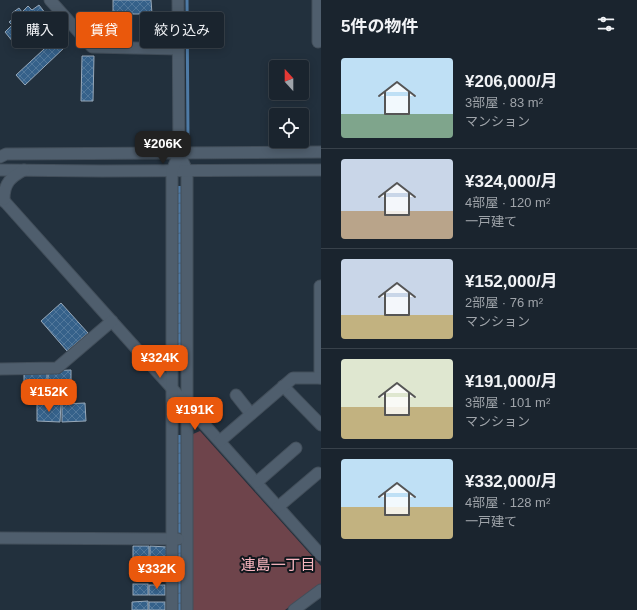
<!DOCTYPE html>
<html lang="ja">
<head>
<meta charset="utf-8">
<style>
	:root { --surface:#1a242e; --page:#232c36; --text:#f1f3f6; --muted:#9fa4aa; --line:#38414a; --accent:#ea580c }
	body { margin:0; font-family:Helvetica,"Noto Sans JP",sans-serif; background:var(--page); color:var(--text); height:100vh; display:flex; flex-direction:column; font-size:15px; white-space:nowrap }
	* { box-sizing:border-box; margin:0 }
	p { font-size:13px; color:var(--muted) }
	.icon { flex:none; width:22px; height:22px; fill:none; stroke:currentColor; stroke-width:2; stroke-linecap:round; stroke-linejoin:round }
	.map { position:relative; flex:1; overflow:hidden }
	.panel { display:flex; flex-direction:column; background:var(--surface); width:316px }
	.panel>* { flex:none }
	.hud { position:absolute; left:12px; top:12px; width:249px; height:36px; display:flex; gap:8px }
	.needle { width:26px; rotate:339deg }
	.fabs { position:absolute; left:269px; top:60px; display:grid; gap:8px }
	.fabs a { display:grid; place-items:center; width:40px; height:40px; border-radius:4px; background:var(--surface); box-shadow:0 2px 10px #0003,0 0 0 1px var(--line); font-size:20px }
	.price { position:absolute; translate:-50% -34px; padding:0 9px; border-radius:8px; background:var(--accent); color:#fff; font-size:13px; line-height:26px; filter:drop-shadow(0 1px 2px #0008) }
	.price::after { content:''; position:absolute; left:50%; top:24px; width:12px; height:9px; margin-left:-6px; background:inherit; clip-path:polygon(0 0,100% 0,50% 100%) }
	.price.current { background:#222; color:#fff }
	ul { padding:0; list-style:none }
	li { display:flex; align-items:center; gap:12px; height:100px; padding:0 20px }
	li+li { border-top:1px solid var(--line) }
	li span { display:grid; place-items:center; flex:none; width:112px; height:80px; border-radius:4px; color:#555 }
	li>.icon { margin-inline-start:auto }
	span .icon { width:48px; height:48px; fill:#fffc; stroke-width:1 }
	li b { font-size:17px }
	h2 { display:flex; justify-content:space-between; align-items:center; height:48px; padding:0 20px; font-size:17px }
	.pill { padding:0 14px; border-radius:4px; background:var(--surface); box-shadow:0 2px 10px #0003,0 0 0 1px var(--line); font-size:14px; line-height:36px }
	.pill.current { background:var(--accent); color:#fff }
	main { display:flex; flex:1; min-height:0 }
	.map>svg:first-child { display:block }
	.green { fill:#6e444b }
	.water { fill:url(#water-waves) }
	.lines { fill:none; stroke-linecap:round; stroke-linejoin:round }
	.stream { stroke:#4f7ba6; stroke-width:3 }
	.building { fill:url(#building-cross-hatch); stroke:#97a8b9 }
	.minor-casing { stroke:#424e5a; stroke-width:13 }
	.minor { stroke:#4f5e6d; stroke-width:11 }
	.labels { text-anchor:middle; stroke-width:4; stroke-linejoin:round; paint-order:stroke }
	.neighbourhood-label { font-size:15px; fill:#fbb7c1; stroke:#11171d }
</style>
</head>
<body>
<main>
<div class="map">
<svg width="321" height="610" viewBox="0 0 321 610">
	<defs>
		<pattern id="water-waves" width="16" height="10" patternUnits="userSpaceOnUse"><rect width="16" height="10" fill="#4f7ba6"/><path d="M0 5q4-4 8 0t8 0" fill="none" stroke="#4a647d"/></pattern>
		<pattern id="building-cross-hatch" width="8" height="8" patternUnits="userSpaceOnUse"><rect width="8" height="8" fill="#35618a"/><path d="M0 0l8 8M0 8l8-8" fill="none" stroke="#52789b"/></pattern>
	</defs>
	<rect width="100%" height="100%" fill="#22303d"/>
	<polygon class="green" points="200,431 321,566 321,584 285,610 192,610 193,434"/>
	<g class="water">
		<polygon points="177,186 183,186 182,363 176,363"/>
		<polygon points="177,435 183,435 182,610 177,610"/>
	</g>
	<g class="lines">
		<polyline class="stream" points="187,0 188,138"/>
	</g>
	<g class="building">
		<polygon points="113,0 151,0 152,14 113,14"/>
		<polygon points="39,5 46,14 13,42 5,32 12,25 9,22 15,17 12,13 19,8 22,12 28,6 32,10"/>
		<polygon points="57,37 65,47 25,85 16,75"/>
		<polygon points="82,56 94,56 93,101 81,101"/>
		<polygon points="61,303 88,333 67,351 41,321"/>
		<polygon points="71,370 71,389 48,389 48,371"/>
		<polygon points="24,371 47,372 47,389 24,388"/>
		<polygon points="85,403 86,421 62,422 62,404"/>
		<polygon points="37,404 61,404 60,422 37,421"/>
		<polygon points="133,546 149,546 149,557 133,558"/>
		<polygon points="150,546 167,547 167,557 150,557"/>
		<rect x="133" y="564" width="16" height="12"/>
		<polygon points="150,564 166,565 166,575 150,575"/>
		<rect x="133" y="584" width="15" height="11"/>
		<rect x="149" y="585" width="16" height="10"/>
		<polygon points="148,601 148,610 132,610 132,602"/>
		<rect x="149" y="602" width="16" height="8"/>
	</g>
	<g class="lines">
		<defs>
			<g id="minor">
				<polyline points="50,0 92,47 178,49"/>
				<polyline points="318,0 318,42"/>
				<polyline points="179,153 187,171 187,610"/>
				<polyline points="0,157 6,154 321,152"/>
				<polyline points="0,170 102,171 321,170"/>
				<polyline points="0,198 6,203 321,555"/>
				<path d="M 4,199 C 4,183 11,177 24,170"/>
				<polyline points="0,369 57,368 112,321"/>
				<polyline points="320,378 320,286"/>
				<polyline points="283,386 321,425"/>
				<polyline points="236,395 251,414"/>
				<polyline points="220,441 293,378 321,378"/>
				<polyline points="257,482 296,448"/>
				<polyline points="278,507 318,473"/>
				<polyline points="0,538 178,539"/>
				<polyline points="172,610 172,171 179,153 178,0"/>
				<polyline points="294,610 321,590"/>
			</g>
		</defs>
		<use href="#minor" class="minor-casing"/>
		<use href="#minor" class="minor"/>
	</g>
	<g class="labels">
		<g class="neighbourhood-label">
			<text x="278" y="570">連島一丁目</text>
		</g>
	</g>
</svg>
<div class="fabs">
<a><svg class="needle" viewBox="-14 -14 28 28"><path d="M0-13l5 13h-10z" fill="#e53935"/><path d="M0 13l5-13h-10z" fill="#9fa4aa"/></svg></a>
<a><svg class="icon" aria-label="locate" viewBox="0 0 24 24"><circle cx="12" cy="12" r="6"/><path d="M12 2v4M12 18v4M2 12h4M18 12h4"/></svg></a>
</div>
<b class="price current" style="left:163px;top:165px">¥206K</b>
<b class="price" style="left:160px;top:379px">¥324K</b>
<b class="price" style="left:49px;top:413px">¥152K</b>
<b class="price" style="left:195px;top:431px">¥191K</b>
<b class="price" style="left:157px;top:590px">¥332K</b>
<div class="hud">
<a class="pill">購入</a>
<a class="pill current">賃貸</a>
<a class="pill">絞り込み</a>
</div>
</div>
<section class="panel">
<h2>5件の物件<svg class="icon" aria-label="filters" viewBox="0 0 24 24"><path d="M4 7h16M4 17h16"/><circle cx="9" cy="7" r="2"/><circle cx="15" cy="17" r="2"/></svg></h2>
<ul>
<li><span style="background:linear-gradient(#bfe0f5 70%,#7fa58c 0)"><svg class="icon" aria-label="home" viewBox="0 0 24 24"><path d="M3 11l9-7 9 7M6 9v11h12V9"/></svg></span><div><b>¥206,000/月</b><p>3部屋 · 83 m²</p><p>マンション</p></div></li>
<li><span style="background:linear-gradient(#c9d6e8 65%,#b9a48a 0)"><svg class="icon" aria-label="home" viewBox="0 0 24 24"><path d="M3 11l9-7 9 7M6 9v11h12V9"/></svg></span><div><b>¥324,000/月</b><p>4部屋 · 120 m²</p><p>一戸建て</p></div></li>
<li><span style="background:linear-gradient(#c9d6e8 70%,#c2b280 0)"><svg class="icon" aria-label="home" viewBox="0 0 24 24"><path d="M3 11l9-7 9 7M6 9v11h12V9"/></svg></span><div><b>¥152,000/月</b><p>2部屋 · 76 m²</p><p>マンション</p></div></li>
<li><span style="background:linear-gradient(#dfe7d0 60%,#c2b280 0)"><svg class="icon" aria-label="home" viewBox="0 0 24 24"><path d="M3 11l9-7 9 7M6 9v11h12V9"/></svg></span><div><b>¥191,000/月</b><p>3部屋 · 101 m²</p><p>マンション</p></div></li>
<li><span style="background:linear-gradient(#bfe0f5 60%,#c2b280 0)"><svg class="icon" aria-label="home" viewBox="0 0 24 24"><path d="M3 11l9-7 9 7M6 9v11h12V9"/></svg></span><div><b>¥332,000/月</b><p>4部屋 · 128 m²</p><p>一戸建て</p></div></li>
</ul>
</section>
</main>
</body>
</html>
